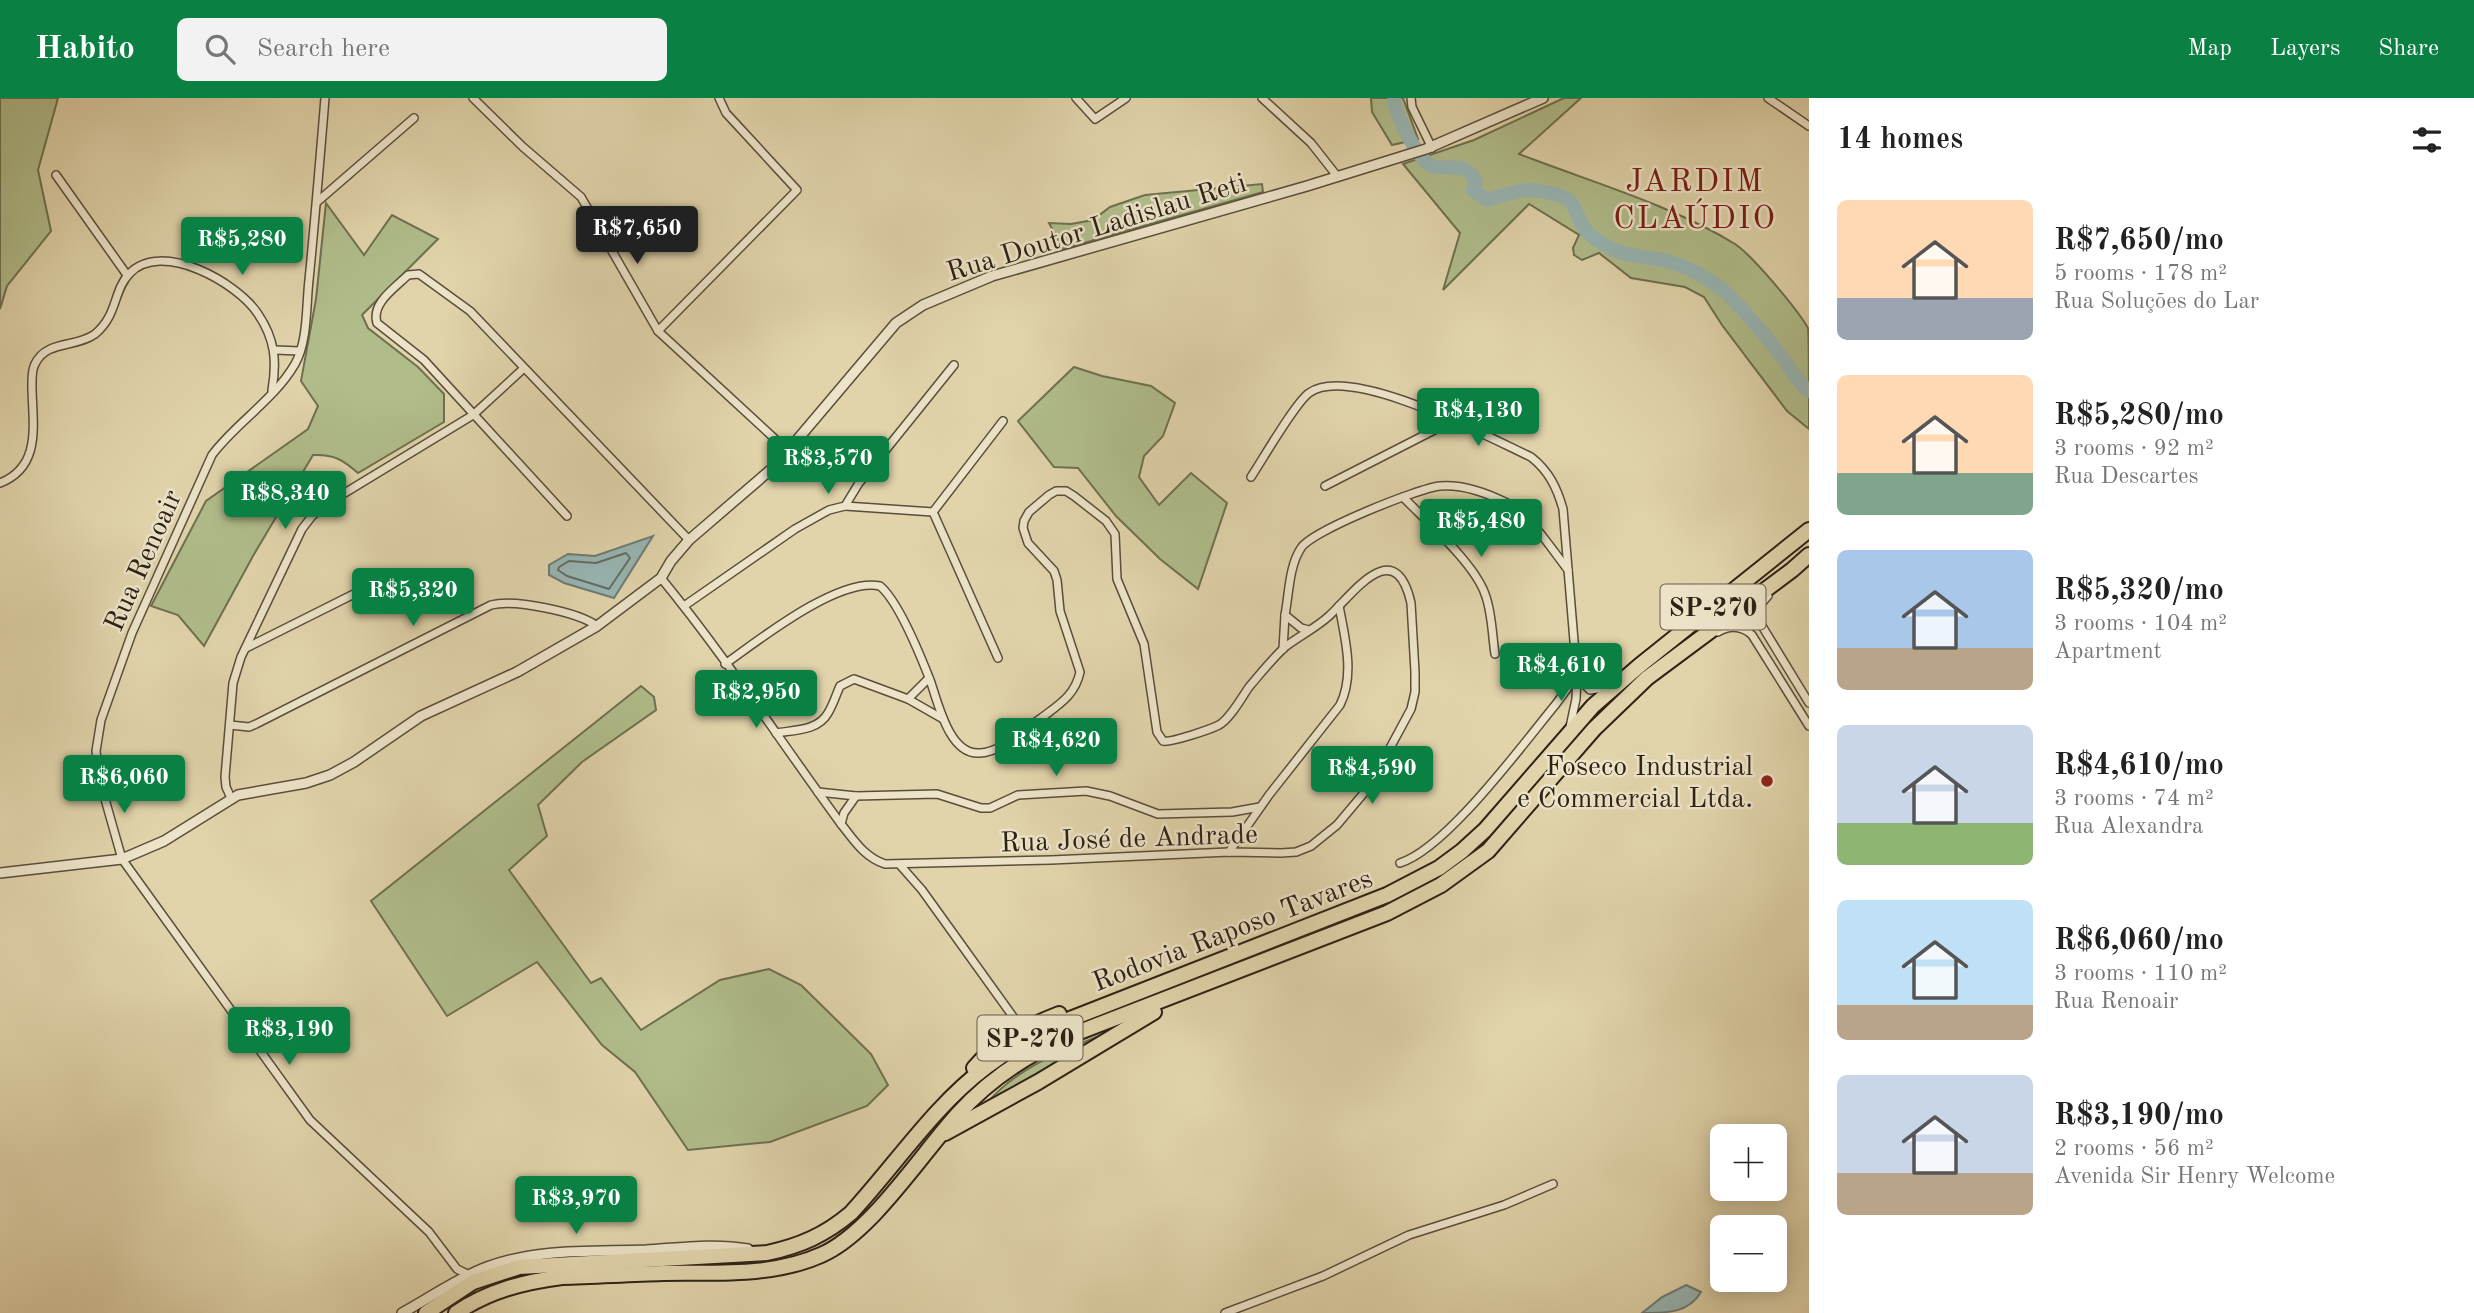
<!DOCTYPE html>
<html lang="en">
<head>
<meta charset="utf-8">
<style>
	:root { --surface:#fff; --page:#f2f2f2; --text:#222; --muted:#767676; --accent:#0b8043 }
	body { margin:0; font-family:"Old Standard TT",serif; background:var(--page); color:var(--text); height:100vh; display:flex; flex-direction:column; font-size:26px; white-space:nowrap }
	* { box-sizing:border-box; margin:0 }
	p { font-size:23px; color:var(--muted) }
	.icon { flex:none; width:38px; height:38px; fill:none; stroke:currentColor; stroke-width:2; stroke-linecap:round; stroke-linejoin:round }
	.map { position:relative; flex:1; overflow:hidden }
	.sheet { display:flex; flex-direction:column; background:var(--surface); width:665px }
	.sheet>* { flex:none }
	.controls { position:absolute; left:1710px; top:1026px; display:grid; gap:14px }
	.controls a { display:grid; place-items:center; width:77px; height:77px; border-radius:10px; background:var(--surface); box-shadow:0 4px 18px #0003; font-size:35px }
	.price { position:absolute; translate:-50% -60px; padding:0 16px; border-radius:7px; background:var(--accent); color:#fff; font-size:23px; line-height:46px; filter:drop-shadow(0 2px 4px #0008) }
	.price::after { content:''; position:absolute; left:50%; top:42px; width:21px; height:16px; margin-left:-10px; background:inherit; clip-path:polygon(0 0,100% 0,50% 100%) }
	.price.on { background:#222; color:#fff }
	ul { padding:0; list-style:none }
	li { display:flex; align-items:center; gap:21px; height:175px; padding:0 28px }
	li span { display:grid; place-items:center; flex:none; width:196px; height:140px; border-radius:10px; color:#555 }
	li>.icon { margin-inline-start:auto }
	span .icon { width:84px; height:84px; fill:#fffc; stroke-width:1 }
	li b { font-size:30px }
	h2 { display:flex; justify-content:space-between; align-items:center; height:84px; padding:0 28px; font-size:30px }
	header { display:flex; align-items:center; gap:42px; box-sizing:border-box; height:98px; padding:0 35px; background:var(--accent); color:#fff }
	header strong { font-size:33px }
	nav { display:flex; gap:38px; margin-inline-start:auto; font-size:24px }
	.search { width:490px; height:63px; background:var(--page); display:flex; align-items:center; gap:18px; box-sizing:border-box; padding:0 24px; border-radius:10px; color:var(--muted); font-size:26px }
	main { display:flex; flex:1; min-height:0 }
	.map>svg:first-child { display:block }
	.green { fill:#b0bd8b; stroke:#6e7050; stroke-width:2 }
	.water { fill:#98b6b4; stroke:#6d7b75; stroke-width:2 }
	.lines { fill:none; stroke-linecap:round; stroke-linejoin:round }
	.shore { stroke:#626c65; stroke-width:2 }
	.river { stroke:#98b6b4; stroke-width:14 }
	.minor-casing { stroke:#5a4e3b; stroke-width:10 }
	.tertiary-casing { stroke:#5a4e3b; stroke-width:12 }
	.motorway-casing { stroke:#2d2216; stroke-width:18 }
	.minor { stroke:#ece3c8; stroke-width:7 }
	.tertiary { stroke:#ece3c8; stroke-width:9 }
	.motorway { stroke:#e1d4ab; stroke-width:14 }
	.poi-dot { fill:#8f2418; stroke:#ece3c8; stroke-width:2.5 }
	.labels { text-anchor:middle; stroke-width:5; stroke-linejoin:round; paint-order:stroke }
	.shield { fill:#ece3c8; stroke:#665c4b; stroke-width:2 }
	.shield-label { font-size:26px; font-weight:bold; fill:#2d2216 }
	.street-label { font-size:28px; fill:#2d2216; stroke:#ece3c8 }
	.poi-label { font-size:28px; fill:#2d2216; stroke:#ece3c8; text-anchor:end }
	.quarter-label { font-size:32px; letter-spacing:2px; fill:#7a1f14; stroke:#ece3c8 }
</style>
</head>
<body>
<header>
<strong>Habito</strong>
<div class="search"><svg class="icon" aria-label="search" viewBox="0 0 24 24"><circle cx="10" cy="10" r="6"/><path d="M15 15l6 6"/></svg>Search here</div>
<nav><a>Map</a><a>Layers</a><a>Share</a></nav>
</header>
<main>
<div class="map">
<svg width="1809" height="1215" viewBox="0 0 1809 1215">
	<rect width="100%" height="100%" fill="#e1d4ab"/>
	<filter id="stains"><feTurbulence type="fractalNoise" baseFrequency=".00286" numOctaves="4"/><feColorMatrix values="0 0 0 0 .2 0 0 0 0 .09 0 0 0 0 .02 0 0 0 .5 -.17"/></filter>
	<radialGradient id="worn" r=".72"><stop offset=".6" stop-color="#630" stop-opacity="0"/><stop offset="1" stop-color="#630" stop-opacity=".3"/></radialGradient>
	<g class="green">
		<polygon points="0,0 58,0 38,72 51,133 7,188 0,211"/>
		<polygon points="1371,0 1403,0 1418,41 1392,47 1372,14"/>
		<path d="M 1564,0 L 1581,0 L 1519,56 C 1588,83 1672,107 1735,146 C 1752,157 1798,212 1808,230 C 1809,239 1809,315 1809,331 L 1787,313 L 1722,227 L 1704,199 L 1685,189 L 1631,180 L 1599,155 L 1582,162 L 1574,157 L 1573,150 L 1579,137 L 1529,106 L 1443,192 L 1460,135 L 1403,66 L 1474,42 Z"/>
		<polygon points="1262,86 1263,94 1063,151 1049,125 1071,126 1093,122 1110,109 1145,97"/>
		<path d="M 326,105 L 364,157 L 392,117 L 438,141 L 362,217 L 368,230 L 418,269 L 444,296 L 444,324 L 358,375 C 343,362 334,356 313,357 L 253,458 L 204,548 L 178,517 L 151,508 L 206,403 L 308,331 L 318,308 L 301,283 L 316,201 Z"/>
		<polygon points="1074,269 1102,278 1151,288 1175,305 1163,338 1144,358 1139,379 1159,407 1191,375 1227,405 1198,491 1160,461 1116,418 1078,370 1054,369 1018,323"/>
		<polygon points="641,588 654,599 656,612 582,664 538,707 547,738 509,772 591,885 601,880 641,932 720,882 769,871 801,887 871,956 888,987 867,1008 770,1044 688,1052 635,974 602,947 537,864 447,918 371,803"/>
		<path d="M 1119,930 L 987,1005 C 1021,965 1073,949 1119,930 Z"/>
	</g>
	<g class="water">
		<polygon points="653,438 614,500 564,485 549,477 549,467 568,456 595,458"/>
		<path d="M 1686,1187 L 1701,1194 C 1689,1215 1667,1215 1642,1215 L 1662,1199 Z"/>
	</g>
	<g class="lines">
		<polygon class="shore" points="626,455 630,460 609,491 567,478 558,472 559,469 569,463 596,465"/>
		<path class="river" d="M 1394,0 C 1393,13 1419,64 1432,68 C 1449,73 1465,62 1476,84 L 1473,92 L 1487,102 C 1513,94 1527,88 1555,96 C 1578,102 1574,115 1584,130 C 1591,140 1604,147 1614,152 C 1630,159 1650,159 1666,163 C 1687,168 1712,182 1727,196 C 1749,217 1771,244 1789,269 C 1796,279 1799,286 1809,293"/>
		<defs>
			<g id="minor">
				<path d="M 325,0 C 320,61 315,121 309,182 C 306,208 308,243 295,266 C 274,302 236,325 212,357 L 132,535 L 101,622 L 96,653 L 99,680 L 122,761 L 310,1022 L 429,1134 L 457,1171 L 469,1177"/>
				<polyline points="473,0 523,49 581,99 658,233 787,352"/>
				<polyline points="1076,0 1095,21 1126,0"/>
				<polyline points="1262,0 1311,45 1337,78"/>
				<polyline points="1411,0 1412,9 1432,50"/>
				<polyline points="1768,0 1809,28"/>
				<polyline points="56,77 127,177"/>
				<polyline points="317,104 414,20"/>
				<polyline points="658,233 797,92 726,15 719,0"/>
				<polyline points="275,252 300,253"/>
				<path d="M 1251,379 C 1263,361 1295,305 1309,295 C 1350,265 1488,339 1531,359 C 1549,373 1557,390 1563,411 L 1577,579 L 1576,601 L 1570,629"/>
				<path d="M 0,385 C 41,369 33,328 32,292 C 32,284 31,273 35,266 C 46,242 76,250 95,236 C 118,217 113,193 129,176 C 161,141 238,185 258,216 C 275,241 277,263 272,292"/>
				<polyline points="1325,388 1452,323"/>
				<path d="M 1403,399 C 1427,424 1474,465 1485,496 C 1492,514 1492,536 1495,556"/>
				<polyline points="845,408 933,414"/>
				<polyline points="933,414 998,560"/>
				<polyline points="933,414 1003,323"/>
				<path d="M 567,418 L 424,262 L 377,225 C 371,205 395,190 408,177 L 419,176 L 470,213 L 689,442"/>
				<path d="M 661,480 C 725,558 781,644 841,726 C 854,742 864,759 885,766 L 1051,762 L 1229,754 L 1281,755 L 1296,754 L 1311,748 L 1337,727 L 1369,689 L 1411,611 L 1415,594 L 1415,574 L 1411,505 C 1395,435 1353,496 1329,518 C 1316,530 1299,538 1285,549 C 1273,560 1260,576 1249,589 C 1242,599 1230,621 1219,627 C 1211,631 1171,645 1163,643 L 1157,634 L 1144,546 L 1117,481 L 1115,436 L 1106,423 L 1074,398 L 1066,393 L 1056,393 L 1049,397 L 1029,414 L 1024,423 L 1023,430 L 1028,445 L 1054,473 L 1057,482 L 1060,513 L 1080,574 C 1075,598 1058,607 1040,621 C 1023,632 1002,654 980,655 C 949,658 938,604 930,582 C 921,559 898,503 880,488 C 838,479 759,542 725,566"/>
				<polyline points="1768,498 1760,507 1759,523 1809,605"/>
				<polyline points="684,508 795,431 829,412 845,408 859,385 954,267"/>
				<path d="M 1285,517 C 1289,496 1289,468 1301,450 C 1311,433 1419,390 1440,388 C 1463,386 1487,395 1507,405 C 1532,419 1550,449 1568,472"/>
				<path d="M 1718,534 C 1730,527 1742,528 1752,537 L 1809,628"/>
				<polyline points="246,550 360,493"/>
				<polyline points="1283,551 1285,517 1301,530 1309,532"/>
				<polyline points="1577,579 1590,592 1610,589"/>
				<polyline points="929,580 908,601 943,621"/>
				<path d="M 230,627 L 249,629 L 256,626 L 491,507 C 515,501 578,514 597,528"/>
				<path d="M 776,635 C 794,632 818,633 828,615 C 833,607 836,597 840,588 L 854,581 L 908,601"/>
				<polyline points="818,694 856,698 844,715 841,726"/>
				<polyline points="856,698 937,696 981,710 990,710 1018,697 1086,693 1110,698 1158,716 1232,714 1260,709"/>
				<polyline points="231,700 226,689 225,679 233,585 241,559 302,431 312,418 325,407 473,317 523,271"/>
				<path d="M 1229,754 L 1269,697 L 1340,607 C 1355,577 1345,540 1339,508"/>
				<path d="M 1400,765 C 1446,751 1523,646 1556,606 L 1567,591 L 1574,571"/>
				<polyline points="900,767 922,792 1014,920 1016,935"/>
				<polyline points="1225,1215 1323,1178 1409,1137 1504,1107 1553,1086"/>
			</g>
			<g id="tertiary">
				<polyline points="0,775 122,761 164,743 238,697 306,685 330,677 354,664 421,618 517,574 597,528 661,480 671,463 689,442 775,368 896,225 923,207 992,178 1307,88 1426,51 1543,0"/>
				<path d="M 402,1215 C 430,1200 457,1180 487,1169 C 538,1150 592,1154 646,1152 C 679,1150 715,1145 748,1151"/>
			</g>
			<g id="motorway">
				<path d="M 974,970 C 997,943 1026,929 1059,916"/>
				<polyline points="945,1035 1038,984 1154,914"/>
				<path d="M 426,1215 L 473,1184 L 519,1169 L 767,1155 C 800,1148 825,1137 851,1115 C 896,1066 934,1008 986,969 C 1008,952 1031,939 1055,927 L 1387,797 L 1439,770 L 1462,753 L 1485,732 L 1593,608 L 1639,568 L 1809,432"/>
				<path d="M 456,1215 C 488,1193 523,1184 562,1179 C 596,1178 629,1176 663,1175 C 715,1174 772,1179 821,1157 C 870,1136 920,1058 957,1017 C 989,981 1026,957 1069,938 L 1387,815 L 1441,787 L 1488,753 L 1594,631 L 1647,580 L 1792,472 L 1809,457"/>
			</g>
		</defs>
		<use href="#minor" class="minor-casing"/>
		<use href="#tertiary" class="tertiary-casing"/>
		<use href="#motorway" class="motorway-casing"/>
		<use href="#minor" class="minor"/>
		<use href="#tertiary" class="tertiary"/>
		<use href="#motorway" class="motorway"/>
	</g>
	<circle class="poi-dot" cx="1767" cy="683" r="7"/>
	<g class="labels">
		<g class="shield">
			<rect x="1660.5" y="486.5" width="105" height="45" rx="5"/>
			<rect x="977.5" y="917.5" width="105" height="45" rx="5"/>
		</g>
		<g class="shield-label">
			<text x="1713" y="518">SP-270</text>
			<text x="1030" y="949">SP-270</text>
		</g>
		<g class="street-label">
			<text transform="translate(1096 128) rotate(-17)" y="10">Rua Doutor Ladislau Reti</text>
			<text transform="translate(142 462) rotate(-66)" y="10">Rua Renoair</text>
			<text transform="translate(1129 739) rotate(-2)" y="10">Rua José de Andrade</text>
			<text transform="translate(1232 831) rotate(-21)" y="10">Rodovia Raposo Tavares</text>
		</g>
		<g class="poi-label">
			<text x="1753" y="677">Foseco Industrial<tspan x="1753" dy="32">e Commercial Ltda.</tspan></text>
		</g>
		<g class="quarter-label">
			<text x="1695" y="93">JARDIM<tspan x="1695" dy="37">CLAÚDIO</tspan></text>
		</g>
	</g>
	<rect width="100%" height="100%" filter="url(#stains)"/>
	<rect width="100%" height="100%" fill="url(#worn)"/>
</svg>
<div class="controls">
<a>+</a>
<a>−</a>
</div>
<b class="price on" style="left:637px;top:168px">R$7,650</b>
<b class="price" style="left:242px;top:179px">R$5,280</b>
<b class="price" style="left:1478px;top:350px">R$4,130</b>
<b class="price" style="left:828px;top:398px">R$3,570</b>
<b class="price" style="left:285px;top:433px">R$8,340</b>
<b class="price" style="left:1481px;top:461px">R$5,480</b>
<b class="price" style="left:413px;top:530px">R$5,320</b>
<b class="price" style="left:1561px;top:605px">R$4,610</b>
<b class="price" style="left:756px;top:632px">R$2,950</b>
<b class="price" style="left:1056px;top:680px">R$4,620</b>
<b class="price" style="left:1372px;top:708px">R$4,590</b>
<b class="price" style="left:124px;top:717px">R$6,060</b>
<b class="price" style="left:289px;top:969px">R$3,190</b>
<b class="price" style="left:576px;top:1138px">R$3,970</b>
</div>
<section class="sheet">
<h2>14 homes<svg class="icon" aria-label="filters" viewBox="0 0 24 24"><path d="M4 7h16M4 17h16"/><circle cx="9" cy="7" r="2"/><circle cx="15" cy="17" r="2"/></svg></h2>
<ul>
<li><span style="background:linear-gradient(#ffd9b3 70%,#9aa5b1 0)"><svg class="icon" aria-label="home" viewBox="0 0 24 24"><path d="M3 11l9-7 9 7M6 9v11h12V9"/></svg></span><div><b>R$7,650/mo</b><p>5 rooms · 178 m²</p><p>Rua Soluções do Lar</p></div></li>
<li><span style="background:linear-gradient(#ffd9b3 70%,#7fa58c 0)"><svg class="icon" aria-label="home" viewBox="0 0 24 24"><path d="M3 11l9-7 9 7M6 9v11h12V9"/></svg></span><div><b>R$5,280/mo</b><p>3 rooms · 92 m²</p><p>Rua Descartes</p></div></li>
<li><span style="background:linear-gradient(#a9c7e8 70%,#b9a48a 0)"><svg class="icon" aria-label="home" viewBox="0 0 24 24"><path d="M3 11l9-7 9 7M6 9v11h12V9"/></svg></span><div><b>R$5,320/mo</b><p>3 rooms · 104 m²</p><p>Apartment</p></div></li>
<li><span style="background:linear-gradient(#c9d6e8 70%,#8fb573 0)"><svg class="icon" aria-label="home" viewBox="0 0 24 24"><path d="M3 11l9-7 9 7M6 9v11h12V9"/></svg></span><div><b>R$4,610/mo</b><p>3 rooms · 74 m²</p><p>Rua Alexandra</p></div></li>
<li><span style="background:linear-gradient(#bfe0f5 75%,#b9a48a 0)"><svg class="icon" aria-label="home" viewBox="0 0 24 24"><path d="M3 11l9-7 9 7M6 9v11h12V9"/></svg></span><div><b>R$6,060/mo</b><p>3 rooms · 110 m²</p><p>Rua Renoair</p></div></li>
<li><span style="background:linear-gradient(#c9d6e8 70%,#b9a48a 0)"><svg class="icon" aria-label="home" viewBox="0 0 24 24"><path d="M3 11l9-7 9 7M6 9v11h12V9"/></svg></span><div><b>R$3,190/mo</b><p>2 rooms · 56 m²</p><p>Avenida Sir Henry Welcome</p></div></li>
</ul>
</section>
</main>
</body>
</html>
